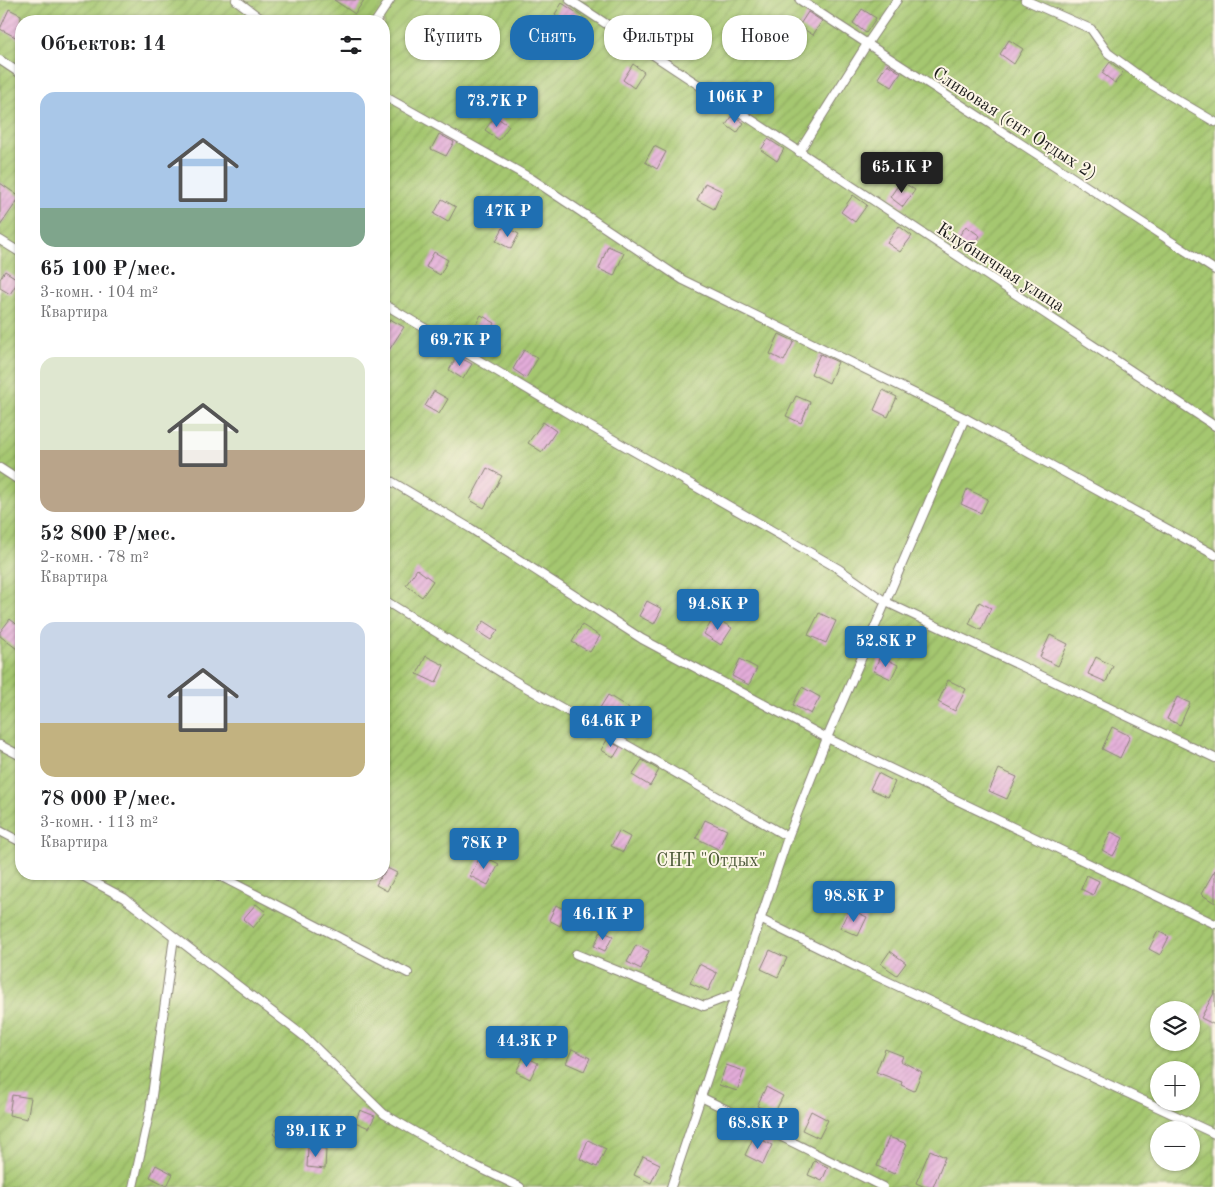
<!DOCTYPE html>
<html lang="ru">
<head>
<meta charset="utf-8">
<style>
	:root { --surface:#fff; --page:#f2f2f2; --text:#202124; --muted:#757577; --accent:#1f6fb2 }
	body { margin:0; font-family:"Old Standard TT",serif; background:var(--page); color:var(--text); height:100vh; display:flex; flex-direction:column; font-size:19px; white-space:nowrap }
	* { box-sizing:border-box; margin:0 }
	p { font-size:16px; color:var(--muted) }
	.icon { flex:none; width:28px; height:28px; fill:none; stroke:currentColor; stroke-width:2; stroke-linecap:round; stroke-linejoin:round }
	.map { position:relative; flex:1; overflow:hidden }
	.details { position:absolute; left:15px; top:15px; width:375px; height:865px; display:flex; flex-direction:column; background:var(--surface); border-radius:20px; box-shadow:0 1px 4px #0004 }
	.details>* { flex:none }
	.hud { position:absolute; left:405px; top:15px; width:475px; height:45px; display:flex; gap:10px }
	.tools { position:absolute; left:1150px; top:1001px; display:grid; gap:10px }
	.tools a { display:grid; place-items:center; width:50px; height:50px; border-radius:50%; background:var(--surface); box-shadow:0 1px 4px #0004; font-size:25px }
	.price { position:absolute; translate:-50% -42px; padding:0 11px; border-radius:5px; background:var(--accent); color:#fff; font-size:16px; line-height:32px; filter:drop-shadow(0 1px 2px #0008) }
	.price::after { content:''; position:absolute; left:50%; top:30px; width:15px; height:11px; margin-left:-8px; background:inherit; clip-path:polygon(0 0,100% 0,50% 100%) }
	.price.on { background:#222; color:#fff }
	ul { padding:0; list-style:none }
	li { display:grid; align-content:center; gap:10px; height:265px; padding:0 25px }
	li span { display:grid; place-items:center; height:155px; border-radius:15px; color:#555 }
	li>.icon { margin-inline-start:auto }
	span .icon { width:90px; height:90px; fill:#fffc; stroke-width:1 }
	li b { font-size:21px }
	h2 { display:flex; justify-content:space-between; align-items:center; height:60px; padding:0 25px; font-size:21px }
	.tag { padding:0 18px; border-radius:20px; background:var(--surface); box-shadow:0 1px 4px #0004; font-size:18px; line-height:45px }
	.tag.on { background:var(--accent); color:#fff }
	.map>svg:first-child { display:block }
	.garden { fill:url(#garden-furrows); stroke:#607246; fill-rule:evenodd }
	.building { fill:url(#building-hatch) }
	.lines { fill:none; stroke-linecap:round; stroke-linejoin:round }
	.service-casing { stroke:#888275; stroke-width:10 }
	.service { stroke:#fff; stroke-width:8 }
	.labels { text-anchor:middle; stroke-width:4; stroke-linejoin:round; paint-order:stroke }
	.street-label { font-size:18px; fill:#1c1c1c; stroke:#fcf5e5 }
	.park-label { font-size:18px; fill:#4c5839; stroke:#fcf5e5 }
</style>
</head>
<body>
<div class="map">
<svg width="1215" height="1187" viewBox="0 0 1215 1187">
	<defs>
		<pattern id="garden-furrows" width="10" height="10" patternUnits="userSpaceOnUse" patternTransform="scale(1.25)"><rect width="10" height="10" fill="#a5c770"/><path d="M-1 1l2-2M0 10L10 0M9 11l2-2" fill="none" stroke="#8daa60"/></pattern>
		<pattern id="building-hatch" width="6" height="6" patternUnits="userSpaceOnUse" patternTransform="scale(1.25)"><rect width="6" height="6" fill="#e3acd9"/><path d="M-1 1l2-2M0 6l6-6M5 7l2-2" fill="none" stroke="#c293ba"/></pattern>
	</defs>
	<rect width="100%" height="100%" fill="#fcf5e5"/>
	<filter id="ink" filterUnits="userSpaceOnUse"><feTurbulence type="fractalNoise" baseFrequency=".02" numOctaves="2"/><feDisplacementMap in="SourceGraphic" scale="10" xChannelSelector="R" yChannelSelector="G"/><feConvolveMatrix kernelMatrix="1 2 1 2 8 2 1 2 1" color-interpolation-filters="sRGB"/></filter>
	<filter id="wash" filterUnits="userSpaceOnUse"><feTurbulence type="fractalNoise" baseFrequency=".0096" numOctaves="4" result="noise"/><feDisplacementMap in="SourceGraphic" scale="20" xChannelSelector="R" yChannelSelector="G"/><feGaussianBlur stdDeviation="1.12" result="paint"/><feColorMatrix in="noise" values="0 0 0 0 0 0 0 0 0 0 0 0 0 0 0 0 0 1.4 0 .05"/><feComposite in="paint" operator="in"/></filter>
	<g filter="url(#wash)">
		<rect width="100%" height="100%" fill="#f5e8ce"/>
		<path class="garden" d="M 0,0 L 1215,0 L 1215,1187 L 0,1187 ZM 21,21 L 384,21 L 384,874 L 21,874 ZM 1159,1010 L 1191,1010 L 1191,1042 L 1159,1042 ZM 1159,1070 L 1191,1070 L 1191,1102 L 1159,1102 ZM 1159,1130 L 1191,1130 L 1191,1162 L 1159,1162 Z"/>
		<g id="blocks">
			<g class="building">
				<polygon points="334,0 364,0 355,14"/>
				<polygon points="562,3 589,21 580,33 555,14"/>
				<polygon points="9,9 21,15 21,40 0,29"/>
				<polygon points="862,9 876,18 866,33 853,23"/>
				<polygon points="808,12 822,21 813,35 799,26"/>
				<polygon points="682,26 693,34 682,50 671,42"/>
				<polygon points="1009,40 1023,49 1014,64 1000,54"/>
				<polygon points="1110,62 1123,72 1115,83 1102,73"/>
				<polygon points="633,64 644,72 634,88 623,80"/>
				<polygon points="887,64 901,73 892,87 878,78"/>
				<polygon points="733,115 744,123 737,133 726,125"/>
				<polygon points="495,116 509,126 499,140 485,130"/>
				<polygon points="439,134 454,142 446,156 431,149"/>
				<polygon points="768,139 784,149 777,161 761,150"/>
				<polygon points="654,146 666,152 657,169 645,162"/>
				<polygon points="901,181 915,190 903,207 890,197"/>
				<polygon points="0,183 20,197 0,226"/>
				<polygon points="705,183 722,191 714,209 697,200"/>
				<polygon points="853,195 867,205 855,222 841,212"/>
				<polygon points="442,199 456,207 448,222 434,214"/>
				<polygon points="504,226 519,234 511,249 496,241"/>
				<polygon points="899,226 912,236 900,252 887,243"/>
				<polygon points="966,226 980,236 968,252 954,243"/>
				<polygon points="608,246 624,253 614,276 599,269"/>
				<polygon points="434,252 448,260 440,275 426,267"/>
				<polygon points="5,271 19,280 10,294 0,288 0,279"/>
				<polygon points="481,315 495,323 487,338 473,330"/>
				<polygon points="390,319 404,327 384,358 384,330"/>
				<polygon points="779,334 794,341 784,361 770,354"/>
				<polygon points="524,350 538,358 526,378 513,369"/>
				<polygon points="820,354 838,362 829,383 811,374"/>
				<polygon points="457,356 472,364 463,379 449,370"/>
				<polygon points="883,390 897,397 888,417 874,410"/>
				<polygon points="434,391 448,399 439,414 425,406"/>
				<polygon points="796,396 810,402 801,423 786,416"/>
				<polygon points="543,422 556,431 542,452 528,443"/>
				<polygon points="487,468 502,476 484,508 470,500"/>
				<polygon points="967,489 988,499 981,513 961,504"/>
				<polygon points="417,569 433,581 422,597 406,585"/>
				<polygon points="647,601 662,609 654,624 639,616"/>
				<polygon points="979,602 991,608 981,630 969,624"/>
				<polygon points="819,613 836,621 826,643 808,635"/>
				<polygon points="714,617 732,628 721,645 704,634"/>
				<polygon points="10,619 21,628 21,652 0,636 0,632"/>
				<polygon points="484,621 498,630 491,640 477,631"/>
				<polygon points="582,625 600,636 590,652 572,642"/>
				<polygon points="1050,635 1068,644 1058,666 1040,657"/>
				<polygon points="426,656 444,665 436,683 417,674"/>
				<polygon points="880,656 898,665 891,679 874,671"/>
				<polygon points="1096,657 1113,666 1106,682 1088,674"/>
				<polygon points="740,659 757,668 749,685 732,676"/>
				<polygon points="948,680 966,689 955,711 938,702"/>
				<polygon points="802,687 820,697 811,714 793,705"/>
				<polygon points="608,695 629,708 619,724 598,711"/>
				<polygon points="1177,697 1190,703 1180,725 1167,719"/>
				<polygon points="1112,727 1130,736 1120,758 1102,749"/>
				<polygon points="607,740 620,747 614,757 601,750"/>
				<polygon points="642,760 659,770 650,786 632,775"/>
				<polygon points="999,769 1017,777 1007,799 989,791"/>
				<polygon points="878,773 895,782 888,797 870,789"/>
				<polygon points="705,820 727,830 718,849 696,838"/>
				<polygon points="619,831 630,837 623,852 611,846"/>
				<polygon points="1111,832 1123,838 1113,856 1102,850"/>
				<polygon points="481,855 499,864 488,885 470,876"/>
				<polygon points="385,867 397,873 387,891 376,885 382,874 384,874"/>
				<polygon points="1215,870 1215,903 1201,894"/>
				<polygon points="1087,875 1099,881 1093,895 1081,889"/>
				<polygon points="256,904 266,912 253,928 243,919"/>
				<polygon points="556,905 567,911 560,926 549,920"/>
				<polygon points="849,909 867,917 858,936 840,928"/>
				<polygon points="601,931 613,936 605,951 594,946"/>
				<polygon points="1158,931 1169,937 1160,955 1149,949"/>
				<polygon points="636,945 649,951 641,969 627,962"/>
				<polygon points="770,950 787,958 778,977 761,969"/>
				<polygon points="890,951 906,963 897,975 881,964"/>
				<polygon points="699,964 717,973 708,991 690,983"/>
				<polygon points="1215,991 1215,1025 1201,1018"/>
				<polygon points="572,1049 590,1058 584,1071 566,1063"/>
				<polygon points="885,1049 903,1056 901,1061 922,1072 914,1091 901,1085 902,1082 876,1072"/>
				<polygon points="524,1056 538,1063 530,1079 516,1072"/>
				<polygon points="726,1065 744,1071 737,1091 719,1085"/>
				<polygon points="766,1087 783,1096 774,1114 757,1106"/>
				<polygon points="12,1095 31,1098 27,1119 9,1115"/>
				<polygon points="360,1110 375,1116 369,1128 355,1122"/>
				<polygon points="811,1111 828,1120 819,1138 802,1130"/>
				<polygon points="281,1124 293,1134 285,1144 273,1134"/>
				<polygon points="754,1136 772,1145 763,1164 745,1155"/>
				<polygon points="889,1137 907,1144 894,1174 877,1166"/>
				<polygon points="588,1140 606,1149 597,1167 580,1159"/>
				<polygon points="308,1147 326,1149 325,1169 307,1167"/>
				<polygon points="930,1150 945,1157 933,1187 925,1187 916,1183"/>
				<polygon points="643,1156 660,1164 651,1183 634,1175"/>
				<polygon points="814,1161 828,1167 822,1181 808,1175"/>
				<polygon points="156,1165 173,1174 167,1186 150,1177"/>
			</g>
		</g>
	</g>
	<g filter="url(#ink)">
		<use href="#blocks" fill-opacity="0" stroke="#888275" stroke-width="1"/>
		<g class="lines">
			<defs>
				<g id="service">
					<polyline points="236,0 264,21"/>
					<polyline points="570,0 1215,426"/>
					<polyline points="800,0 1215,270"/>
					<polyline points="1025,0 1091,29 1108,53 1152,85 1215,122"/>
					<polyline points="376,21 390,0"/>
					<polyline points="0,60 21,74"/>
					<polyline points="384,96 532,179 683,280 965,418 1215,555"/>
					<polyline points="799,152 867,44 897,0"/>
					<polyline points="0,240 21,253"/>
					<polyline points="384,304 574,417 839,569 886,602 1215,758"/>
					<polyline points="0,468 20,481 21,481"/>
					<polyline points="384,477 470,528 642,639 827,738 1215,924"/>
					<polyline points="384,600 520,684 788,837"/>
					<polyline points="0,745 21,756"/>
					<polyline points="0,831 21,842"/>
					<polyline points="79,874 124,898 305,1037 384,1114 467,1162 520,1187"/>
					<polyline points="216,874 408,973"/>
					<polyline points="760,919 861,969 1215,1134"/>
					<polyline points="576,954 704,1006 735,994"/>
					<polyline points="701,1097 883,1187"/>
					<polyline points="133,1187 150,1110 174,937"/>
					<polyline points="671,1187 788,837 827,738 965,418"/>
				</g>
			</defs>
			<use href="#service" class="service-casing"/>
			<use href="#service" class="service"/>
		</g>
	</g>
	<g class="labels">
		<g class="street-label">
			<text transform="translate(1015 123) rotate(33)" y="6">Сливовая (снт Отдых 2)</text>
			<text transform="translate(1001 267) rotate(33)" y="6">Клубничная улица</text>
		</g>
		<g class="park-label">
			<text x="711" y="866">СНТ "Отдых"</text>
		</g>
	</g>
</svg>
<div class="tools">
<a><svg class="icon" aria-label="layers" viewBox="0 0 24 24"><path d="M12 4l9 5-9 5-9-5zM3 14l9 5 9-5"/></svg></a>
<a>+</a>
<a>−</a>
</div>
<b class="price" style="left:735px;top:124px">106K ₽</b>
<b class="price" style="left:497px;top:128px">73.7K ₽</b>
<b class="price on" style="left:902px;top:194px">65.1K ₽</b>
<b class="price" style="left:508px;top:238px">47K ₽</b>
<b class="price" style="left:460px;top:367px">69.7K ₽</b>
<b class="price" style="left:718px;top:631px">94.8K ₽</b>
<b class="price" style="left:886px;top:668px">52.8K ₽</b>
<b class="price" style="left:611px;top:748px">64.6K ₽</b>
<b class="price" style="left:484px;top:870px">78K ₽</b>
<b class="price" style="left:854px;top:923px">98.8K ₽</b>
<b class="price" style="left:603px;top:941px">46.1K ₽</b>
<b class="price" style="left:527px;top:1068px">44.3K ₽</b>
<b class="price" style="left:758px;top:1150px">68.8K ₽</b>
<b class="price" style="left:316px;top:1158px">39.1K ₽</b>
<div class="hud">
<a class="tag">Купить</a>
<a class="tag on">Снять</a>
<a class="tag">Фильтры</a>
<a class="tag">Новое</a>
</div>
<section class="details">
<h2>Объектов: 14<svg class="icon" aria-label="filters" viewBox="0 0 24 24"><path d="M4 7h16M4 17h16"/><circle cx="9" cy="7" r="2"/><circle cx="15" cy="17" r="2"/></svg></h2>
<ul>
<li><span style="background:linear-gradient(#a9c7e8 75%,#7fa58c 0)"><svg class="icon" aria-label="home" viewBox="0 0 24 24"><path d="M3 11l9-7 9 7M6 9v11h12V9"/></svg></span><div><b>65 100 ₽/мес.</b><p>3-комн. · 104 m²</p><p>Квартира</p></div></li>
<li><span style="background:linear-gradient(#dfe7d0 60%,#b9a48a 0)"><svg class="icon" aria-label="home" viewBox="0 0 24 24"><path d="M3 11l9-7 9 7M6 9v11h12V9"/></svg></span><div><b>52 800 ₽/мес.</b><p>2-комн. · 78 m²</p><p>Квартира</p></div></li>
<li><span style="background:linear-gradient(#c9d6e8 65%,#c2b280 0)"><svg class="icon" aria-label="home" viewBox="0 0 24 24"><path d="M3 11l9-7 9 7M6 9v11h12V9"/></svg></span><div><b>78 000 ₽/мес.</b><p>3-комн. · 113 m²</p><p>Квартира</p></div></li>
</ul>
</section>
</div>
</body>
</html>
